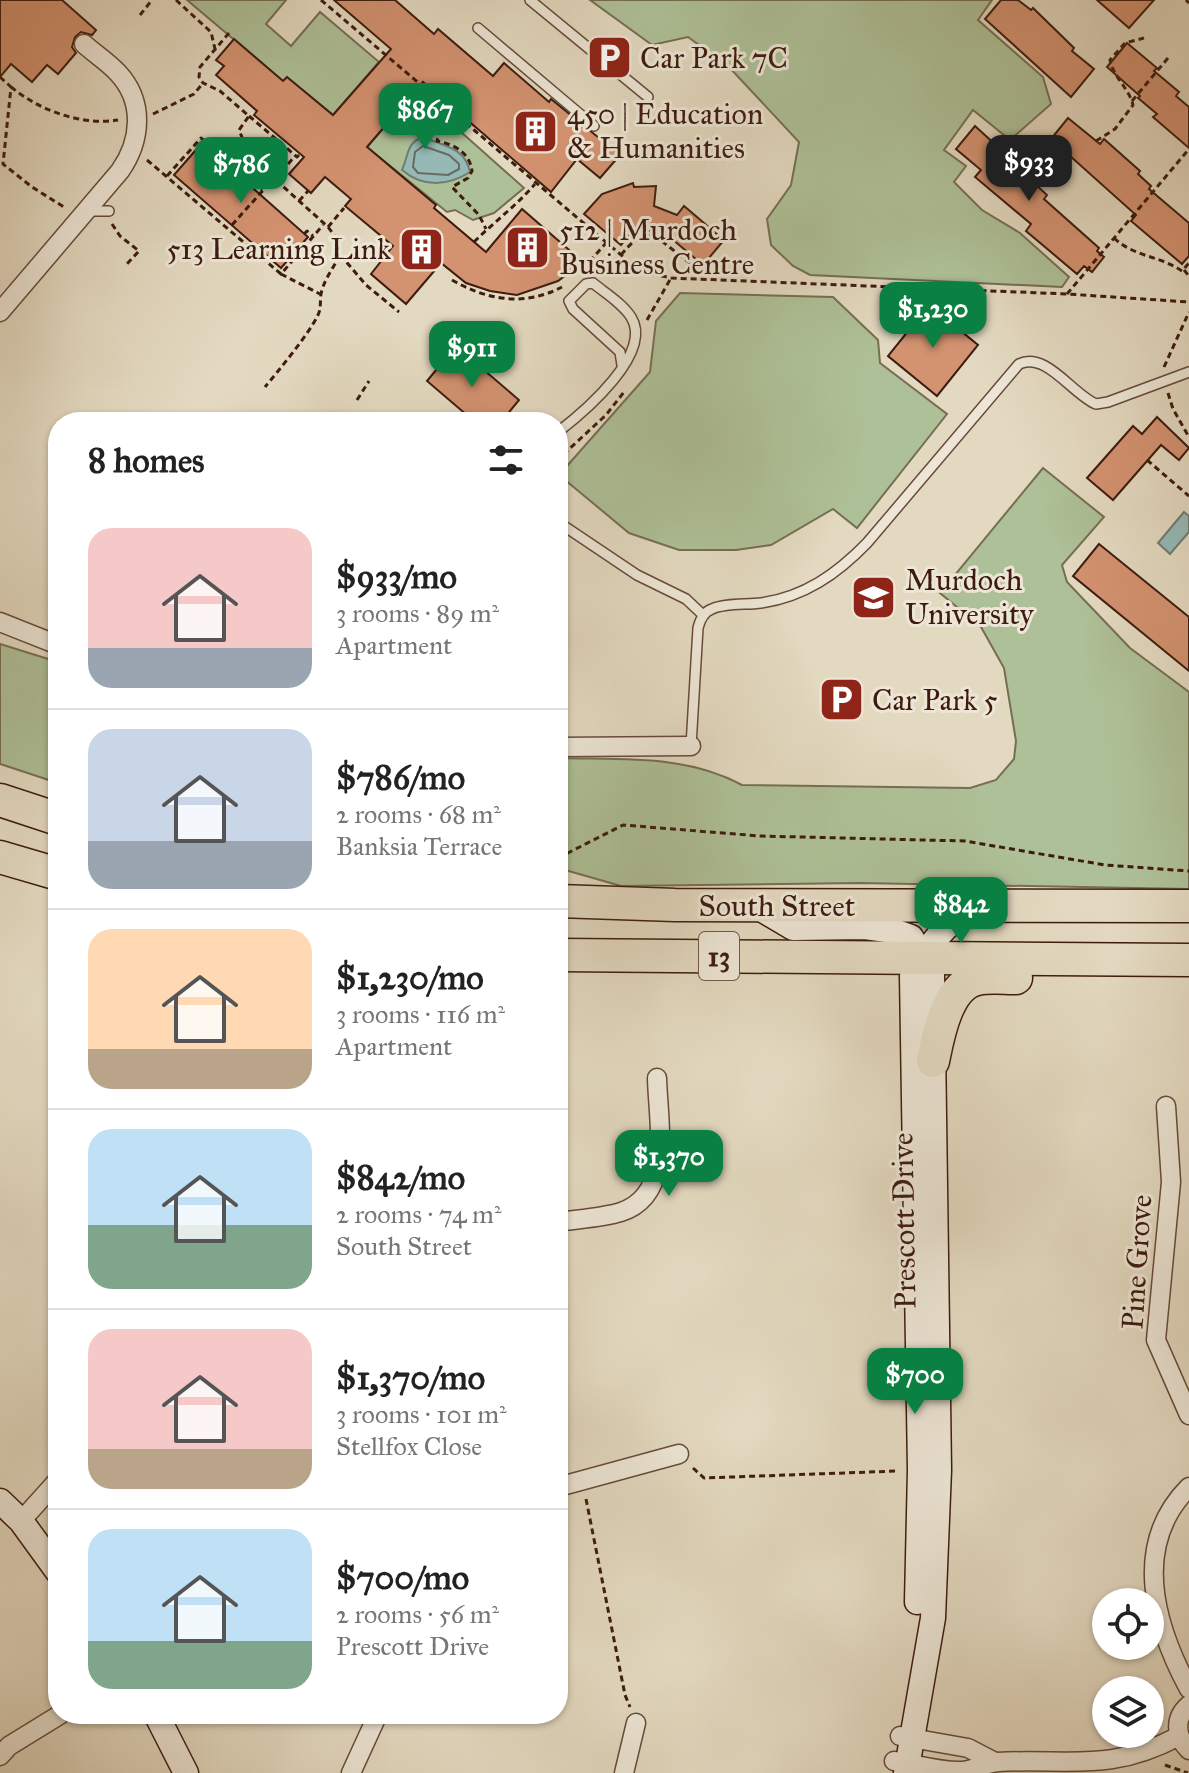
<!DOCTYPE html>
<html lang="en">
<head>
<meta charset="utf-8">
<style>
	:root { --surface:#fff; --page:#f2f2f2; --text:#222; --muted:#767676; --line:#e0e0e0; --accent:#0b8043 }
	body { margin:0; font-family:"IM FELL Great Primer",serif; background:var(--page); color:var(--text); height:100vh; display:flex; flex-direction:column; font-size:30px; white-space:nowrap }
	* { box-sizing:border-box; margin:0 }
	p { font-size:26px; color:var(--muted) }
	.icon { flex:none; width:44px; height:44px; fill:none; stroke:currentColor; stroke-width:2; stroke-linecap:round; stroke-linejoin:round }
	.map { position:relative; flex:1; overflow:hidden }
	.details { position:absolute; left:48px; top:412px; width:520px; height:1312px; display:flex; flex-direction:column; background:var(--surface); border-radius:32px; box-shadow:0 2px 6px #0004 }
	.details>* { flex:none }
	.tools { position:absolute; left:1092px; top:1588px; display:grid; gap:16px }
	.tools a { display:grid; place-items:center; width:72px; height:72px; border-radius:50%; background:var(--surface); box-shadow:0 2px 6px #0004; font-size:40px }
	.price { position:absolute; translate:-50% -68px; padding:0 18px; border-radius:16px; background:var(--accent); color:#fff; font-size:26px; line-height:52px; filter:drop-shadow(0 2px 4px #0008) }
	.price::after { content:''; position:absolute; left:50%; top:48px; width:24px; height:18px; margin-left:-12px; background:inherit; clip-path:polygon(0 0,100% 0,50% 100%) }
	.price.selected { background:#222; color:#fff }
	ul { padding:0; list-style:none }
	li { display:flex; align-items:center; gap:24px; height:200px; padding:0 40px }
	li+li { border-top:2px solid var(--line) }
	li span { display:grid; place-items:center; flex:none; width:224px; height:160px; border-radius:24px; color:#555 }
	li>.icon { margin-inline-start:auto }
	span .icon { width:96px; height:96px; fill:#fffc; stroke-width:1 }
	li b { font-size:34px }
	h2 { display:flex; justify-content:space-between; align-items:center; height:96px; padding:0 40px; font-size:34px }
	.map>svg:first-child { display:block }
	.green { fill:#aec097; stroke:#766e53; stroke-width:2 }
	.water { fill:#95bab6; stroke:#727b73; stroke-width:2 }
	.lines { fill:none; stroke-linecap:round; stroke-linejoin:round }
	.shore { stroke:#696b62; stroke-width:2 }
	.building { fill:#d39270; stroke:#3d1c0f; stroke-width:2 }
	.lane-casing { stroke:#664b3b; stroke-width:12 }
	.street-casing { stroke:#664b3b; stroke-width:21 }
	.secondary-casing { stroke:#3d1c0f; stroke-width:27 }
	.highway-casing { stroke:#3d1c0f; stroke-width:35 }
	.path { stroke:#3d1c0f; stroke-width:3; stroke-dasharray:6 4; stroke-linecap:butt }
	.lane { stroke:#ede6d6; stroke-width:9 }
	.street { stroke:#ede6d6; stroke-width:18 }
	.secondary { stroke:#ede6d6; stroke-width:24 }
	.highway { stroke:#e3d9c0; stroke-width:32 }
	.labels { text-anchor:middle; stroke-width:6; stroke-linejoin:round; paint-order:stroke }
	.shield { fill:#ede6d6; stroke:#72594b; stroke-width:2 }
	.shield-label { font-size:28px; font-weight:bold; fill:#3d1c0f }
	.poi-label { font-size:30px; fill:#3d1c0f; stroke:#ede6d6; text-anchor:start }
	.street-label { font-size:30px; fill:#3d1c0f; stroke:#ede6d6 }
</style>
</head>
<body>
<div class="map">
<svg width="1189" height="1773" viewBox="0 0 1189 1773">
	<rect width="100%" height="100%" fill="#e3d9c0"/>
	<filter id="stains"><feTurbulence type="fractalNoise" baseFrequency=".0025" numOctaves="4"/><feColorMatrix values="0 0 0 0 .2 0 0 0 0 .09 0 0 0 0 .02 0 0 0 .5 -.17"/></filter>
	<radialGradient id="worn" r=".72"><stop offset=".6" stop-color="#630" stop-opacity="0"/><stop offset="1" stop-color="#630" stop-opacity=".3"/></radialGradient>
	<g class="green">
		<polygon points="187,0 286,0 266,24 291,46 320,12 379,62 333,115 287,77 283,81"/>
		<polygon points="590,0 992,0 978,20 1043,77 1051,104 1010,140 973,110 944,150 966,166 954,182 982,210 1020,233 1069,277 1062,287 810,275 793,266 771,245 767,219 791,185 799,142 729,67 688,37 652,45"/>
		<polygon points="415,91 524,188 494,213 473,220 455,210 447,212 367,147"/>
		<polygon points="680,293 833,297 878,340 880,363 947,414 857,528 833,509 771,545 736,550 679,550 629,533 559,475 650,372 656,321"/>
		<path d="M 1043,468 L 1104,517 L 1062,565 L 1067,582 L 1130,648 L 1189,692 L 1189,889 L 860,883 L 621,886 L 558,868 L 558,758 C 621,760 685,754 742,785 L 970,788 L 996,780 L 1014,759 L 1016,741 L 1004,668 L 981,627 L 940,593 Z"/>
		<polygon points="0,644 58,662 58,783 0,764"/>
	</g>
	<g class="water">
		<path d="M 423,137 C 443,146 465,147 470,172 C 448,186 423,188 402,170 C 409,155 406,143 423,137 Z"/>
		<polygon points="1184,512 1189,516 1189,532 1170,554 1158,543"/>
	</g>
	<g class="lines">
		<polygon class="shore" points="423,146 449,155 459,164 459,169 448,175 418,173 413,167 415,152"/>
	</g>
	<g class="building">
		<polygon points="0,0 62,0 96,30 92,35 81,32 75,37 72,47 76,53 58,74 47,65 32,82 11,64 0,77"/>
		<polygon points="334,0 395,0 434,34 438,29 493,76 504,63 549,102 551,99 620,155 600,178 577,159 551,192 423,82 367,147 436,205 434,208 486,252 522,209 583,262 558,281 517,295 490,291 466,283 441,263 406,304 371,274 393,246 345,206 351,199 325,177 311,193 289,174 304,157 254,115 257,111 216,75 224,66 216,60 234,39 283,81 287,77 333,115 391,49"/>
		<polygon points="1001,0 1018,0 1031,10 1033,8 1074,48 1072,51 1094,69 1071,97 985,19"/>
		<polygon points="1097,0 1154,0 1129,28"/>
		<polygon points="1127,43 1157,68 1154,71 1179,92 1176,96 1189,107 1189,148 1153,117 1157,114 1138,98 1140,96 1107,67"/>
		<polygon points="1068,118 1100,144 1104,139 1140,171 1138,174 1151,186 1149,189 1189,223 1189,256 1182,264 1131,221 1136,215 1051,139"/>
		<polygon points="975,126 1036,182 1034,183 1047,195 1044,199 1099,248 1097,251 1104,257 1092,272 1084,266 1077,274 1026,231 1031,224 975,177 981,170 956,149"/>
		<polygon points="202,143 308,237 281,268 174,175"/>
		<polygon points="633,183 634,187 656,186 654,206 677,215 684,206 724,240 703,265 666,234 664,236 652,230 629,235 621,245 584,214 602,194"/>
		<polygon points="929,305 978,345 937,396 888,356"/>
		<polygon points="456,346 519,400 501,422 475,422 427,381"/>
		<polygon points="1157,417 1189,448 1179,460 1161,445 1113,500 1087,478 1133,426 1142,434"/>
		<polygon points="1099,544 1189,617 1189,671 1073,576"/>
	</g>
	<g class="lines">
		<defs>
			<g id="lane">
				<polyline points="530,0 648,97"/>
				<polyline points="478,28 594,126"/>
				<polyline points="89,211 109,211"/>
				<path d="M 558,432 C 584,412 654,353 631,317 C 622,303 605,293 593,283 L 586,284 L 569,301 L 573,309 L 620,352 L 622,365"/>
				<polyline points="558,522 637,575 686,599 703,615"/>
				<path d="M 691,746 L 698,628 C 700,620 703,612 712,609 C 725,603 746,605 761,603 C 804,597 837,574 867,543 L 1019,364 C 1046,351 1072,394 1096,404 L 1108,402 L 1189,372"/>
			</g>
			<g id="street">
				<path d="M 0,312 L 120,171 C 141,141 145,102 118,73 C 108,62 95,54 84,44"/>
				<polyline points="0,622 58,645"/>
				<polyline points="558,747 691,746"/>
				<polyline points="1166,1106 1171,1182 1156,1340 1189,1415"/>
				<path d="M 558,1222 C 578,1219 601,1218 621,1212 C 674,1195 658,1122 657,1078"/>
				<polyline points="558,1487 679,1454"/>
				<path d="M 1189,1487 C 1131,1545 1155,1626 1189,1689"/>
				<polyline points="21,1521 58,1480"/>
				<path d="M 1189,1705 C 1174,1718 1175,1736 1189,1750"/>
				<polyline points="900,1736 968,1748 995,1762"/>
				<polyline points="0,1756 9,1746 61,1714"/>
				<path d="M 894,1761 C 916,1764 939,1772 962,1771 C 974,1770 985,1763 998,1762 C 1069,1758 1110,1773 1179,1736"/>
				<polyline points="351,1773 378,1714"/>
				<polyline points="624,1773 636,1723"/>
			</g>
			<g id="secondary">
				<polyline points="756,906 793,928 865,927 894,931 911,937 932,974 939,1470 933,1618 906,1773"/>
				<polyline points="0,1501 21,1521 58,1572"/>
				<path d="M 917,1602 L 920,1470 L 912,976 C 930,943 943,926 974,906"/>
				<polyline points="156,1714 186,1773"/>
			</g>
			<g id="highway">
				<polyline points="0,800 58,819"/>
				<polyline points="0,857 58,874"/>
				<polyline points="558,901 675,905 1189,906"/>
				<polyline points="558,955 1189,960"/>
				<path d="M 933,1061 C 938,1036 947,985 977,979 C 989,976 1004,978 1016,978"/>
			</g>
		</defs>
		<use href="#lane" class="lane-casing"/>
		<use href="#street" class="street-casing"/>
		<use href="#secondary" class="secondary-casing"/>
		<use href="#highway" class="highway-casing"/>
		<g class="path">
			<polyline points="176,0 211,32 215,49"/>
			<polyline points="321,0 640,271 671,278 1067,294 1189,302"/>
			<polyline points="1186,0 1189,3"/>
			<polyline points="140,15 152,0"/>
			<path d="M 229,33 L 200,67 L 199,77 L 203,83 L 220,91 L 249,116 L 239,130 L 249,154 L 257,163 L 328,227 C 352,257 330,263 322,290 C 319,299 322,307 318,315 C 309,334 279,370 265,387"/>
			<polyline points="0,77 11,87 3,164 32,187 64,207"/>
			<path d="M 11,87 C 39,110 81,126 118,120"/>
			<polyline points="1132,101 1168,58"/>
			<polyline points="153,114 194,94 203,83"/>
			<path d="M 455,114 L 439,134 L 437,141 C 454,144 470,153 472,171 L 468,178 L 452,187 L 479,215 L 486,229"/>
			<polyline points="249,116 297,157 300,154"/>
			<path d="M 1096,141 L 1115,129 L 1133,105 C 1129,88 1113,77 1110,60 L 1125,43 L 1144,38"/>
			<polyline points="147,160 281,274 323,225"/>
			<polyline points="167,176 201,138 262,190"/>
			<polyline points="275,179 295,156"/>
			<polyline points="299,201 308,191"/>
			<polyline points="112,224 120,236 139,251 125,266"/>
			<polyline points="232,225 274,178"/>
			<polyline points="328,227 344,208"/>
			<polyline points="304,234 307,231 313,236"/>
			<path d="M 1114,238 C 1134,257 1161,256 1182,271 L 1189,263"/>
			<path d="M 474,242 C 494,222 516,206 535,184"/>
			<path d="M 621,255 C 631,243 638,235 654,235 L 709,278"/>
			<polyline points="339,257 343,258 366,285 399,312"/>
			<polyline points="583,269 606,243"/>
			<polyline points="1184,270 1189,276"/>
			<polyline points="281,274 320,294"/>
			<path d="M 452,280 C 487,300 524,307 562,287"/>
			<polyline points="1067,294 1189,149"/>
			<polyline points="647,320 671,278"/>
			<polyline points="1164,367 1189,312"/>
			<polyline points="1168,393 1173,409 1189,437"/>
			<polyline points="357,400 369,381"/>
			<polyline points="1147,460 1189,496"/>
			<polyline points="558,463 567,451 606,415 624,392"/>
			<polyline points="558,858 623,825 760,836 965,841 1105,865 1189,871"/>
			<polyline points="693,1468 704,1478 898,1471"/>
			<polyline points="586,1499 625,1695 630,1707"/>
			<polyline points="1165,1765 1188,1773"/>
		</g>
		<use href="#lane" class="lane"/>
		<use href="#street" class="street"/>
		<use href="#secondary" class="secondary"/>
		<use href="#highway" class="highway"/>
	</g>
	<defs>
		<symbol id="parking-square" viewBox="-11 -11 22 22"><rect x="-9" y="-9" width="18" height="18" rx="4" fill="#8f2418" stroke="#ede6d6"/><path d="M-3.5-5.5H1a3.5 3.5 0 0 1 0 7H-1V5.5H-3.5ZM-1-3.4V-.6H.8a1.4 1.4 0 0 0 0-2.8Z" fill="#fff"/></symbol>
		<symbol id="building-square" viewBox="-11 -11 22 22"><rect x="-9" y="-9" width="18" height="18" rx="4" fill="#8f2418" stroke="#ede6d6"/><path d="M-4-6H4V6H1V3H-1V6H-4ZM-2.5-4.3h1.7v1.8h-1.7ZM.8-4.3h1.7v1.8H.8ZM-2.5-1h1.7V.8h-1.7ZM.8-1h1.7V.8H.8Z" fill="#fff"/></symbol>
		<symbol id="university-square" viewBox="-11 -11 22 22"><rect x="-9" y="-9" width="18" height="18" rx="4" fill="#8f2418" stroke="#ede6d6"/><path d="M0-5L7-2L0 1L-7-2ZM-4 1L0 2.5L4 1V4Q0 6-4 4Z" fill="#fff"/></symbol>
	</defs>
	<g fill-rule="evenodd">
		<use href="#parking-square" x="584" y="32" width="51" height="51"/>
		<use href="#building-square" x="510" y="106" width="51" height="51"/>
		<use href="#building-square" x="502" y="222" width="51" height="51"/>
		<use href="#building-square" x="396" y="224" width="51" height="51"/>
		<use href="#university-square" x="848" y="572" width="51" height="51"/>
		<use href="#parking-square" x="816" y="674" width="51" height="51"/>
	</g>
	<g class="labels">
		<rect class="shield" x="699" y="932" width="40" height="48" rx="6"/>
		<g class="shield-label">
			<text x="719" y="966">13</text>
		</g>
		<g class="poi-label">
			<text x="640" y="68">Car Park 7C</text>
			<text x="567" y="124">450 | Education<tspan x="567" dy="34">&amp; Humanities</tspan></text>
			<text x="559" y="240">512 | Murdoch<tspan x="559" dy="34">Business Centre</tspan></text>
			<text x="391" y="259" text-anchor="end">513 Learning Link</text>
			<text x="905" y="590">Murdoch<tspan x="905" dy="34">University</tspan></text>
			<text x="872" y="710">Car Park 5</text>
		</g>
		<g class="street-label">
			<text x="777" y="916">South Street</text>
			<text transform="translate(904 1221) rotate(-91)" y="10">Prescott Drive</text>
			<text transform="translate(1137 1262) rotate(-86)" y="10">Pine Grove</text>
		</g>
	</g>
	<rect width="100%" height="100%" filter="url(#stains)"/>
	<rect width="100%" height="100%" fill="url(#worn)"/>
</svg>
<div class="tools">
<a><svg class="icon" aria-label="locate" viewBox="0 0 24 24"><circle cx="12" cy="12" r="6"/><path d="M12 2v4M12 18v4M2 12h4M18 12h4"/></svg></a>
<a><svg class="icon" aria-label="layers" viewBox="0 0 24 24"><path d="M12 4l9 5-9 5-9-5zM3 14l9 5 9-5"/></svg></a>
</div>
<b class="price" style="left:425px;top:151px">$867</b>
<b class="price selected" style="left:1029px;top:203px">$933</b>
<b class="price" style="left:241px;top:205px">$786</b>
<b class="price" style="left:933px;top:350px">$1,230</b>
<b class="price" style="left:472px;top:389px">$911</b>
<b class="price" style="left:961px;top:945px">$842</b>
<b class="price" style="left:669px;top:1198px">$1,370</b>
<b class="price" style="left:915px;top:1416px">$700</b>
<section class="details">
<h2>8 homes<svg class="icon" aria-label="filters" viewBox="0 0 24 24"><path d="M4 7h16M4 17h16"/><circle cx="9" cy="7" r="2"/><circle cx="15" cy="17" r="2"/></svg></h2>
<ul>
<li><span style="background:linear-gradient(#f6c9c9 75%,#9aa5b1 0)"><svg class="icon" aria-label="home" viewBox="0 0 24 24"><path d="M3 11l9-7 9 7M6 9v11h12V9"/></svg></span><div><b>$933/mo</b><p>3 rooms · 89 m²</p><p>Apartment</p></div></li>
<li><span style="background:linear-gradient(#c9d6e8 70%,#9aa5b1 0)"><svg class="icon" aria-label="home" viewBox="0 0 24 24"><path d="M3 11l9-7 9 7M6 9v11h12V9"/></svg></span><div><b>$786/mo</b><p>2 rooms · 68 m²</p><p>Banksia Terrace</p></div></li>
<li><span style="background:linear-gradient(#ffd9b3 75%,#b9a48a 0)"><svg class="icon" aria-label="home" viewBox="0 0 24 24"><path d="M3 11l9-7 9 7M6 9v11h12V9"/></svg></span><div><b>$1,230/mo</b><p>3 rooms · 116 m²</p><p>Apartment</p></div></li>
<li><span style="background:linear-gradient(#bfe0f5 60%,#7fa58c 0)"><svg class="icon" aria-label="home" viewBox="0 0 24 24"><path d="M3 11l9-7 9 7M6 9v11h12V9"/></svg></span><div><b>$842/mo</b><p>2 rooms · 74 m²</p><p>South Street</p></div></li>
<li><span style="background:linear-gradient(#f6c9c9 75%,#b9a48a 0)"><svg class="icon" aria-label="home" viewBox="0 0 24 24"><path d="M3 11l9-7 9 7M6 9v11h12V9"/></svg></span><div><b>$1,370/mo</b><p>3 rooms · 101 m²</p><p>Stellfox Close</p></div></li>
<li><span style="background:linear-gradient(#bfe0f5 70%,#7fa58c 0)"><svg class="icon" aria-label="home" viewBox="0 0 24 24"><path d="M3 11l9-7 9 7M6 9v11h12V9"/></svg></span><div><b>$700/mo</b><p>2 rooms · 56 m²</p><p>Prescott Drive</p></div></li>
</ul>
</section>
</div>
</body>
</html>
